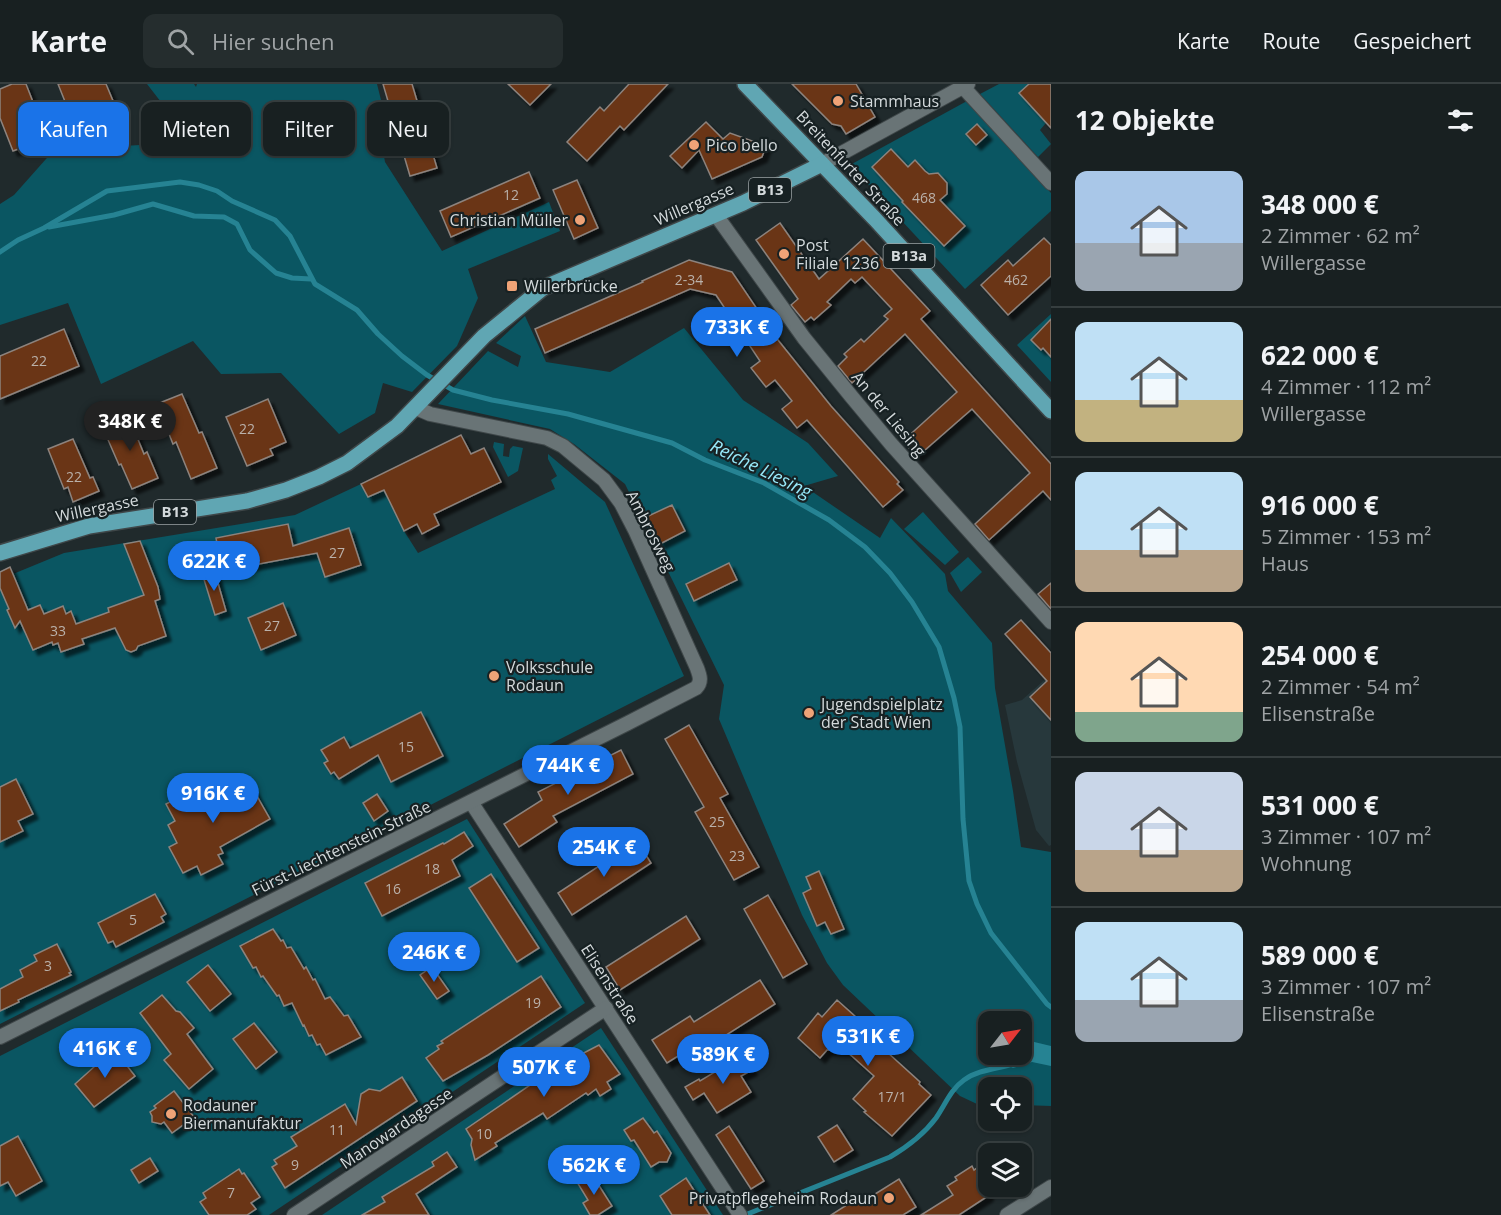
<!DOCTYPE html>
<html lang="de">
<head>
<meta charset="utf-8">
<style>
	:root { --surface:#182021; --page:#252d2e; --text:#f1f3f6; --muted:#9fa3a5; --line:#363e3f; --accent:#1a73e8 }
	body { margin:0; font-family:"Open Sans",sans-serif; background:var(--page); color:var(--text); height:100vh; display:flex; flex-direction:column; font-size:22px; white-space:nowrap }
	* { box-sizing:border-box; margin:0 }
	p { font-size:20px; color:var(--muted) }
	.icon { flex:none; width:33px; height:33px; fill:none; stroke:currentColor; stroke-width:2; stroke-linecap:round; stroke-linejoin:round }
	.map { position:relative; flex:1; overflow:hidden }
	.panel { display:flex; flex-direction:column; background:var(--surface); width:450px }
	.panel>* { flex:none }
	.top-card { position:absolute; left:18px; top:18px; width:570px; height:54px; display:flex; gap:12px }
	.needle { width:39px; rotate:59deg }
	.buttons { position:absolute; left:978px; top:927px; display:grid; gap:12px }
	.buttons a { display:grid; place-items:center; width:54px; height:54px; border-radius:12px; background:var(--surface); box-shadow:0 2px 4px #0004,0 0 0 2px var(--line); font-size:30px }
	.price { position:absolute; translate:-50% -51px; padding:0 14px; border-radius:21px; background:var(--accent); color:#fff; font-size:20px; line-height:39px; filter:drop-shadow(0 2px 3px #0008) }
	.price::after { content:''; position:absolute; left:50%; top:36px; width:18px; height:14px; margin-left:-9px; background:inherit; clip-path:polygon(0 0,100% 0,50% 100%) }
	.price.current { background:#222; color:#fff }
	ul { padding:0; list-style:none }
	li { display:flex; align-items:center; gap:18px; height:150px; padding:0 24px }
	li+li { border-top:2px solid var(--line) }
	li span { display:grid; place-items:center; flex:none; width:168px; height:120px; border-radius:12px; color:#555 }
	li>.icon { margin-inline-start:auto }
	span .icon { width:72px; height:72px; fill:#fffc; stroke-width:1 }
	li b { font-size:26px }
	h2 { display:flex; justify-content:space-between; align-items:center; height:72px; padding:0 24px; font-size:26px }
	.pill { padding:0 21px; border-radius:12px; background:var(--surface); box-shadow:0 2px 4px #0004,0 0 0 2px var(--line); font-size:21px; line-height:54px }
	.pill.current { background:var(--accent); color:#fff }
	header { display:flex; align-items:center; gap:36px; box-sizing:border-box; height:84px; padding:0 30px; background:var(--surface); border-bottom:2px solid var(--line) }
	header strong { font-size:28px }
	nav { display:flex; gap:33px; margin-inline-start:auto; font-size:21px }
	.search { width:420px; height:54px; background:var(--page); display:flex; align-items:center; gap:15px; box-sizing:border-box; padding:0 21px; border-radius:12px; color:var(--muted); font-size:22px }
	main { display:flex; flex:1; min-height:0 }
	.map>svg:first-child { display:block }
	.built { fill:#27383c }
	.green { fill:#0a5662; fill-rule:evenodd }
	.water { fill:#268393 }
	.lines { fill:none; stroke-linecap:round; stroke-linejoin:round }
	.stream { stroke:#268393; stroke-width:5 }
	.building { fill:#6a3614; stroke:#8d837e; stroke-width:1.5; filter:url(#shadow) }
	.minor-casing { stroke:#3f4749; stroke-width:16 }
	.primary-casing { stroke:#3f4749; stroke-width:18 }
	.minor { stroke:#697476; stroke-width:14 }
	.primary { stroke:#60a6b3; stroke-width:15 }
	.poi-dot { fill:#efa377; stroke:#172123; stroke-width:2 }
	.labels { text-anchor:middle; stroke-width:4.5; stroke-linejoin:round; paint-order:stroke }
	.number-label { font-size:14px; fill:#bab1aa }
	.shield { fill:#172123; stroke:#9ba2a4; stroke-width:1.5 }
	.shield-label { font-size:15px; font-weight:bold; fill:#d4dadc }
	.poi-label { font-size:16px; fill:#d4dadc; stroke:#172123; text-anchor:start }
	.street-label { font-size:16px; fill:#d4dadc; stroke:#172123 }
	.water-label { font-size:18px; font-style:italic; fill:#97e9fa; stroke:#172123 }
</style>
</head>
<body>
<header>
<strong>Karte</strong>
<div class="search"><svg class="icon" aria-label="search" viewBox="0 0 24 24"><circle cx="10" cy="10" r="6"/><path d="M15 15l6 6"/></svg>Hier suchen</div>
<nav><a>Karte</a><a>Route</a><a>Gespeichert</a></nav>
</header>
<main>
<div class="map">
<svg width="1051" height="1131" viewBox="0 0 1051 1131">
	<defs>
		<filter id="shadow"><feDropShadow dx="5" dy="5" stdDeviation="1.5" flood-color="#0009"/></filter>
	</defs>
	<rect width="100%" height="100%" fill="#202a2c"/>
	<polygon class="built" points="1051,590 1051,761 1049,762 1036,746 1017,678 1005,621 1022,616"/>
	<g class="green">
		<polygon points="147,0 194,0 196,3 197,0 377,0 390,52 381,54 385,78 442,167 549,118 560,147 468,185 478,214 457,262 412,308 383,299 375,329 339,350 281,289 221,290 193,257 101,300 68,219 0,241 0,120 14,111 54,66 192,58"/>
		<polygon points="999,0 1051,0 1051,33 1040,46 1051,60 1038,73 980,10"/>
		<polygon points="967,17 1051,109 1051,127 965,205 850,81"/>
		<polygon points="1051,230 1051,238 1049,237 1036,249 1037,251 1032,256 1040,266 1043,264 1051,272 1051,298 1017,261"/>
		<path d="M 525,232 L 546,278 L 610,288 L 684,244 L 743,316 L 808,359 L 838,392 L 804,402 L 880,454 L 891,434 L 945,490 L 948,507 L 992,559 L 995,604 L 1013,707 L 1021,763 L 1051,768 L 1051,1022 L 1022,1021 L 1022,1004 L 988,1004 L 988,1020 L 977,1020 L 960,1012 L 843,901 L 827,879 L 802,831 L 719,635 L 724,601 L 625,400 L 574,360 L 550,345 L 438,320 L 488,267 L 518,283 L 521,272 L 496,259 ZM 988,938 L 1022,938 L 1022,970 L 988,970 Z"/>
		<polygon points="494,358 504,360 503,372 509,373 510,365 513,362 523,364 518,387 508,393 493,363"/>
		<polygon points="548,370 605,418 684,592 0,940 0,488 10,483 13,490 64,469 295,431 361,400 368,413 384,406 404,447 418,469 555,405 551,396 557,392 548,375"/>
		<polygon points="923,428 959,468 945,481 904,445"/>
		<polygon points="968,473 982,488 961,508 950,489"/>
		<polygon points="467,735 585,919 269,1131 0,1131 0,972"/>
		<polygon points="601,944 723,1131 322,1131"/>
	</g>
	<polygon class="water" points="1022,949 1030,957 1051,962 1051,982 1032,978 1013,984 1006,981 1007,978 1022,970"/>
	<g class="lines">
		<g class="stream">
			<polyline points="49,143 114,131 153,120 194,132 224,133 237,140 250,166 276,189 292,194 311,195"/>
			<polyline points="0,168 18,156 44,144 107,107 180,98 199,101 217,107 232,117 275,136 290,152 315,200 357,226 378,250 402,272 427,291 453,306 492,316 568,330 672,359 705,376 764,399 829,436 865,463 890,489 912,518 939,563 954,614 960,643 963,735 969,797 977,820 991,849 1047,920 1051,923"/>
			<path d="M 745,1131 L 890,1073 C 907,1063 924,1050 936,1034 C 945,1021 951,1005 964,996 C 978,986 996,985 1013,980"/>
		</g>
	</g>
	<g class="building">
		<polygon points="12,0 26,0 47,54 13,67 0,34 0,5"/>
		<polygon points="58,0 106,0 116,24 93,33 91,27 72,35"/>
		<polygon points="383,0 412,0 437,84 410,92"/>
		<polygon points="508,0 551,0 530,21"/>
		<polygon points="629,0 668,0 624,46 620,42 587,77 567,58 600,23 604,27"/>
		<polygon points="792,0 856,0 875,33 846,50 841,42 832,40"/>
		<polygon points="1029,0 1051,0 1051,44 1019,9"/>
		<polygon points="706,38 723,55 730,49 766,62 762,73 712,95 699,66 682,84 670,72"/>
		<polygon points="977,40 987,51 976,61 966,50"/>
		<polygon points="891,65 908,83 915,76 925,87 929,90 938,89 947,99 947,110 940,116 965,142 944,162 902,118 903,117 872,83"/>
		<polygon points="529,88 540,114 451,153 440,127"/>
		<polygon points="577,96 598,144 574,155 553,106"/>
		<polygon points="780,139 819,195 863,155 930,227 921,235 1051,380 1051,416 1043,407 989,456 975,440 1030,389 972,325 917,373 903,357 957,308 905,250 852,299 838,282 847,273 844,270 861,255 864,258 888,235 884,232 892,225 862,193 855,199 851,195 827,218 831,221 814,236 811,233 805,238 791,221 798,215 756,156"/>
		<polygon points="1044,154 1051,161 1051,192 1008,231 981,201 1008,176 1013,182"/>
		<polygon points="689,176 732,188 778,256 831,322 899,398 897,400 903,406 883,423 807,336 797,344 782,325 792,317 775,296 766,303 751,284 760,277 716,211 690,205 545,269 535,245 643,198 642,197"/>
		<polygon points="1051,235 1051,273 1043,264 1041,266 1031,256"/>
		<polygon points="64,245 79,282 0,315 0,272"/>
		<polygon points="182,310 199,349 202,348 217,384 191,395 176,358 173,360 157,320"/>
		<polygon points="268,315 286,358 270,365 273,371 247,382 226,333"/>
		<polygon points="128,331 144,370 147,368 158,394 132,405 121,380 119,381 102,342"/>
		<polygon points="461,351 471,370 484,364 501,398 434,430 439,441 422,450 417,440 404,447 384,406 368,413 361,400"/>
		<polygon points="73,355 90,394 93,393 99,407 73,418 68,403 64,405 48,365"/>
		<polygon points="672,421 685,447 660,460 646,433"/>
		<polygon points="288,440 293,462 349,444 361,481 325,493 317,469 222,487 216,454"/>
		<polygon points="140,457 158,503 160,515 155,517 166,552 138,562 136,566 131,568 126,566 115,544 82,555 84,560 61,568 58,559 53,561 52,558 33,566 20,537 15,544 7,526 9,525 0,504 0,488 10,483 28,526 40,521 44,530 63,522 66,530 71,527 76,540 109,528 108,524 144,511 124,460"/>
		<polygon points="729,479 737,496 694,517 686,500"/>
		<polygon points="214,485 226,527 215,531 202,489"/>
		<polygon points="1051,499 1051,525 1038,510"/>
		<polygon points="283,519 296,551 261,566 248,534"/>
		<polygon points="1021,536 1051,569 1051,636 1030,613 1047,597 1005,550"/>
		<polygon points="421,628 443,672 391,698 378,671 339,695 334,688 331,690 324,679 328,677 321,666 344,653 350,664"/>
		<polygon points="689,641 728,710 720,714 759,783 734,796 695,728 704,723 665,655"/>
		<polygon points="621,666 633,690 553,732 557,738 519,763 504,740 542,716 538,708"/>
		<polygon points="245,691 270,735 220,763 223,769 218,771 223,780 201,791 197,782 183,789 169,763 177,759 168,741 175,737 166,720 187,709 194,721"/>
		<polygon points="16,695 33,730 18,737 23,747 0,758 0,703"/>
		<polygon points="377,710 388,727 374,737 363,719"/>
		<polygon points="464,748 473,762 452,776 460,792 382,832 365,799 443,759 444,760"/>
		<polygon points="637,757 651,779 572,831 558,809"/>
		<polygon points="819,787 844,845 831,850 825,838 817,842 803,809 811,805 806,793"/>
		<polygon points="491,790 539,864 517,878 469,804"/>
		<polygon points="155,810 166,830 161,833 164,838 116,863 113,857 108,859 98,839"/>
		<polygon points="768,811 807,880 783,894 744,825"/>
		<polygon points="686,832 700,855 620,906 606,883"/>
		<polygon points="273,845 281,857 283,856 287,864 291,863 304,885 306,883 313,896 315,895 325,915 330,913 344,932 348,931 361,953 326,971 320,960 317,961 312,951 309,952 304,941 303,942 292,919 284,922 279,911 277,912 263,892 261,893 256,883 253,884 240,862"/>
		<polygon points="57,860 71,888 69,889 71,891 18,916 19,918 0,927 0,905 23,893 20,886 37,877 34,871"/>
		<polygon points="208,881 231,910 210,927 187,898"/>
		<polygon points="432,883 449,907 437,915 420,891"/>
		<polygon points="541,892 561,923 488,971 443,997 426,974 439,965 437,962 443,959 441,957"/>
		<polygon points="760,896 775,920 709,962 705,955 667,979 652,956 690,932 694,938"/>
		<polygon points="162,911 176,927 180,928 194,944 187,950 213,985 189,1005 164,976 171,970 140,929"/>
		<polygon points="837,916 866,942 879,956 877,959 920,998 919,1000 931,1011 892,1052 864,1028 866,1027 853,1015 874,992 845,966 827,966 820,974 798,954 818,929 822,933"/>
		<polygon points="254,939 277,968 256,985 233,955"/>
		<polygon points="599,961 620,990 607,998 611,1005 600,1012 596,1005 588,1011 586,1009 547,1035 543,1029 495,1059 497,1062 475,1076 471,1061 472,1055 466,1045 555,984"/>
		<polygon points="114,965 135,992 94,1023 75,1000"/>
		<polygon points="743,971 752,986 741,992 751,1008 717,1029 704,1009 693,1016 685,1003 699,995 700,997"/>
		<polygon points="402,993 417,1017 285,1104 272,1083 277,1080 274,1076 297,1062 291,1053 345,1020 356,1040 361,1010 369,1005 380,1007"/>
		<polygon points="174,1007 194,1033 172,1049 164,1038 161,1040 152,1038 152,1032 150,1028 156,1024 154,1022"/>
		<polygon points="643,1034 654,1049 657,1047 671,1069 667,1078 659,1078 651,1083 634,1056 631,1057 624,1046"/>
		<polygon points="837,1041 853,1066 834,1078 818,1053"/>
		<polygon points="729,1042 764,1097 751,1105 716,1051"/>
		<polygon points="18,1052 42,1097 16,1112 8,1098 0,1102 0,1062"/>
		<polygon points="447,1068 457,1083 416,1110 429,1131 362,1131 385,1118 382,1113 434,1082 432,1078"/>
		<polygon points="150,1074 158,1087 139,1099 131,1086"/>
		<polygon points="982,1080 988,1090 988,1112 959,1131 921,1131 953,1111 947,1102 957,1096 955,1093 972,1082 974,1086"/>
		<polygon points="239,1085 242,1090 244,1089 260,1113 251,1119 256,1125 247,1131 209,1131 200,1118 206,1114 203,1109"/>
		<polygon points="591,1089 612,1122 598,1131 590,1131 583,1119 588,1116 577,1098"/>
		<polygon points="686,1094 710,1131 672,1131 660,1112"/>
		<polygon points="899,1095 916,1123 903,1131 831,1131 856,1115 859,1119 872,1112"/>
	</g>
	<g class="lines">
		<defs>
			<g id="minor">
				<polyline points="963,3 1051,99"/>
				<polyline points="822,80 968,0"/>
				<polyline points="716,131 804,254 851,312 891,360 1051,538"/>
				<polyline points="471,718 740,1131"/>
				<path d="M 0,953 L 628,639 L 696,604 C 702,598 700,592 697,584 L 635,446 L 621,419 L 604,396 L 563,362 L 547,354 L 430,330 L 416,324"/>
				<polyline points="294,1131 606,924"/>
				<polyline points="1007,1131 1051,1103"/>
			</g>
			<g id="primary">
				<polyline points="745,0 875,135 1051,327"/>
				<polyline points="0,469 89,442 247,417 286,406 319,393 347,379 397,342 484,252 543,204 743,119 822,80"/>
			</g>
		</defs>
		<use href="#minor" class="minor-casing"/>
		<use href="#primary" class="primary-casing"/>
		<use href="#minor" class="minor"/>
		<use href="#primary" class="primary"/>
	</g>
	<g class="poi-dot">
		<circle cx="838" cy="17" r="6"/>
		<circle cx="694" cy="61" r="6"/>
		<circle cx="580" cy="136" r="6"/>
		<circle cx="784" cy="170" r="6"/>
		<rect x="506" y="196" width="12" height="12" rx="3"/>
		<circle cx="494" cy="592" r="6"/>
		<circle cx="809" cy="629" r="6"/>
		<circle cx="171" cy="1030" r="6"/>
		<circle cx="889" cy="1114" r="6"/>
	</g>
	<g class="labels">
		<g class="number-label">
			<text x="511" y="116">12</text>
			<text x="924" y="119">468</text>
			<text x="689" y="201">2-34</text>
			<text x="1016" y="201">462</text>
			<text x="39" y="282">22</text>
			<text x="247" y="350">22</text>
			<text x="74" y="398">22</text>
			<text x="337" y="474">27</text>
			<text x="272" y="547">27</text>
			<text x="58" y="552">33</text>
			<text x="406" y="668">15</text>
			<text x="717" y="743">25</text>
			<text x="737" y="777">23</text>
			<text x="432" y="790">18</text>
			<text x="393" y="810">16</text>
			<text x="133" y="841">5</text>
			<text x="48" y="887">3</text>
			<text x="533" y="924">19</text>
			<text x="892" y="1018">17/1</text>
			<text x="337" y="1051">11</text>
			<text x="484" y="1055">10</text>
			<text x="295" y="1086">9</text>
			<text x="231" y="1114">7</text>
		</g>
		<g class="shield">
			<rect x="749" y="94" width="42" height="24" rx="4.5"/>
			<rect x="883.5" y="160" width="51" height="24" rx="4.5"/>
			<rect x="154" y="416" width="42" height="24" rx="4.5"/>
		</g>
		<g class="shield-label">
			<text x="770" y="111">B13</text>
			<text x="909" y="177">B13a</text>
			<text x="175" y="433">B13</text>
		</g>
		<g class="poi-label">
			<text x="850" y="23">Stammhaus</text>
			<text x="706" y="67">Pico bello</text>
			<text x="568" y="142" text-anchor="end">Christian Müller</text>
			<text x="796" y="167">Post<tspan x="796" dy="18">Filiale 1236</tspan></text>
			<text x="524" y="208">Willerbrücke</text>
			<text x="506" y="589">Volksschule<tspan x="506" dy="18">Rodaun</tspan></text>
			<text x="821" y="626">Jugendspielplatz<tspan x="821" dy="18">der Stadt Wien</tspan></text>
			<text x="183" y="1027">Rodauner<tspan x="183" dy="18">Biermanufaktur</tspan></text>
			<text x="877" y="1120" text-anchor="end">Privatpflegeheim Rodaun</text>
		</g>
		<g class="street-label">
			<text transform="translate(851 84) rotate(47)" y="6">Breitenfurter Straße</text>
			<text transform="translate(694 120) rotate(-23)" y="6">Willergasse</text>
			<text transform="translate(889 330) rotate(50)" y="6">An der Liesing</text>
			<text transform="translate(97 424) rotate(-12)" y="6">Willergasse</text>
			<text transform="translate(651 447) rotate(63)" y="6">Ambrosweg</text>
			<text transform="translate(341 764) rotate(-26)" y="6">Fürst-Liechtenstein-Straße</text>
			<text transform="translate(610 900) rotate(57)" y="6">Elisenstraße</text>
			<text transform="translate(396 1044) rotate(-34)" y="6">Manowardagasse</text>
		</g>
		<g class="water-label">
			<text transform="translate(761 385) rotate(26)" y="6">Reiche Liesing</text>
		</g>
	</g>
</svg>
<div class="buttons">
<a><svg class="needle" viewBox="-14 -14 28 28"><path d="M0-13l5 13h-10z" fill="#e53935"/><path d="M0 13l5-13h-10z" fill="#9fa3a5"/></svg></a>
<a><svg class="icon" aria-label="locate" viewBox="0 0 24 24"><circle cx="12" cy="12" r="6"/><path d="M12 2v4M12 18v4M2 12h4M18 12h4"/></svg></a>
<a><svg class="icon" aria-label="layers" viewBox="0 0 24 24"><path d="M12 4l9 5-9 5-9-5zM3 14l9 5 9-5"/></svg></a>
</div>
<b class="price" style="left:737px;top:274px">733K €</b>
<b class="price current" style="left:130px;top:368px">348K €</b>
<b class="price" style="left:214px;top:508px">622K €</b>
<b class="price" style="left:568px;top:712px">744K €</b>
<b class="price" style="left:213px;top:740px">916K €</b>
<b class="price" style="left:604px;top:794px">254K €</b>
<b class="price" style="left:434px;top:899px">246K €</b>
<b class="price" style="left:868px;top:983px">531K €</b>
<b class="price" style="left:105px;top:995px">416K €</b>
<b class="price" style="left:723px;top:1001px">589K €</b>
<b class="price" style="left:544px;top:1014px">507K €</b>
<b class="price" style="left:594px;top:1112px">562K €</b>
<div class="top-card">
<a class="pill current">Kaufen</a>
<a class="pill">Mieten</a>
<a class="pill">Filter</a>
<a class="pill">Neu</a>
</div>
</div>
<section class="panel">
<h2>12 Objekte<svg class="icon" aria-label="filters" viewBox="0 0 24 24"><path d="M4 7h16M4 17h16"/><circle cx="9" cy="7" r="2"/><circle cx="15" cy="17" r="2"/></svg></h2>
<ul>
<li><span style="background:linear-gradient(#a9c7e8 60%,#9aa5b1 0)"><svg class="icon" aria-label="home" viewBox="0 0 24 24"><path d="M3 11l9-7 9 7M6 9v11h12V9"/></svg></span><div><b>348 000 €</b><p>2 Zimmer · 62 m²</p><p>Willergasse</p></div></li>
<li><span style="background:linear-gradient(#bfe0f5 65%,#c2b280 0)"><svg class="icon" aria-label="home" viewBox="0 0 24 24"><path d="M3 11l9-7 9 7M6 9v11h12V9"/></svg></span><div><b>622 000 €</b><p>4 Zimmer · 112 m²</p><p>Willergasse</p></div></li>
<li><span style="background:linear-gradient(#bfe0f5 65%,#b9a48a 0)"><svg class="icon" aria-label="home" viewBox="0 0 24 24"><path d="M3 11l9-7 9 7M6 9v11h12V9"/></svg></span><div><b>916 000 €</b><p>5 Zimmer · 153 m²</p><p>Haus</p></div></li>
<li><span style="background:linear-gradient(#ffd9b3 75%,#7fa58c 0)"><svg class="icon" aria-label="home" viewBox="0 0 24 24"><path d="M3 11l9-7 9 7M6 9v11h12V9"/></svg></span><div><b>254 000 €</b><p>2 Zimmer · 54 m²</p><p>Elisenstraße</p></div></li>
<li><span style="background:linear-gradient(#c9d6e8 65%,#b9a48a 0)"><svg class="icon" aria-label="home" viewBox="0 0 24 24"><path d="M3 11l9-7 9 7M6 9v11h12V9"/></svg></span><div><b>531 000 €</b><p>3 Zimmer · 107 m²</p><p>Wohnung</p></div></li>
<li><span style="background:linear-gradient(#bfe0f5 65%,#9aa5b1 0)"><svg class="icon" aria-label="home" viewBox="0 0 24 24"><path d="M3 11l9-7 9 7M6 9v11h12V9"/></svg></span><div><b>589 000 €</b><p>3 Zimmer · 107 m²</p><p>Elisenstraße</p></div></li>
</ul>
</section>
</main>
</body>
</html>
